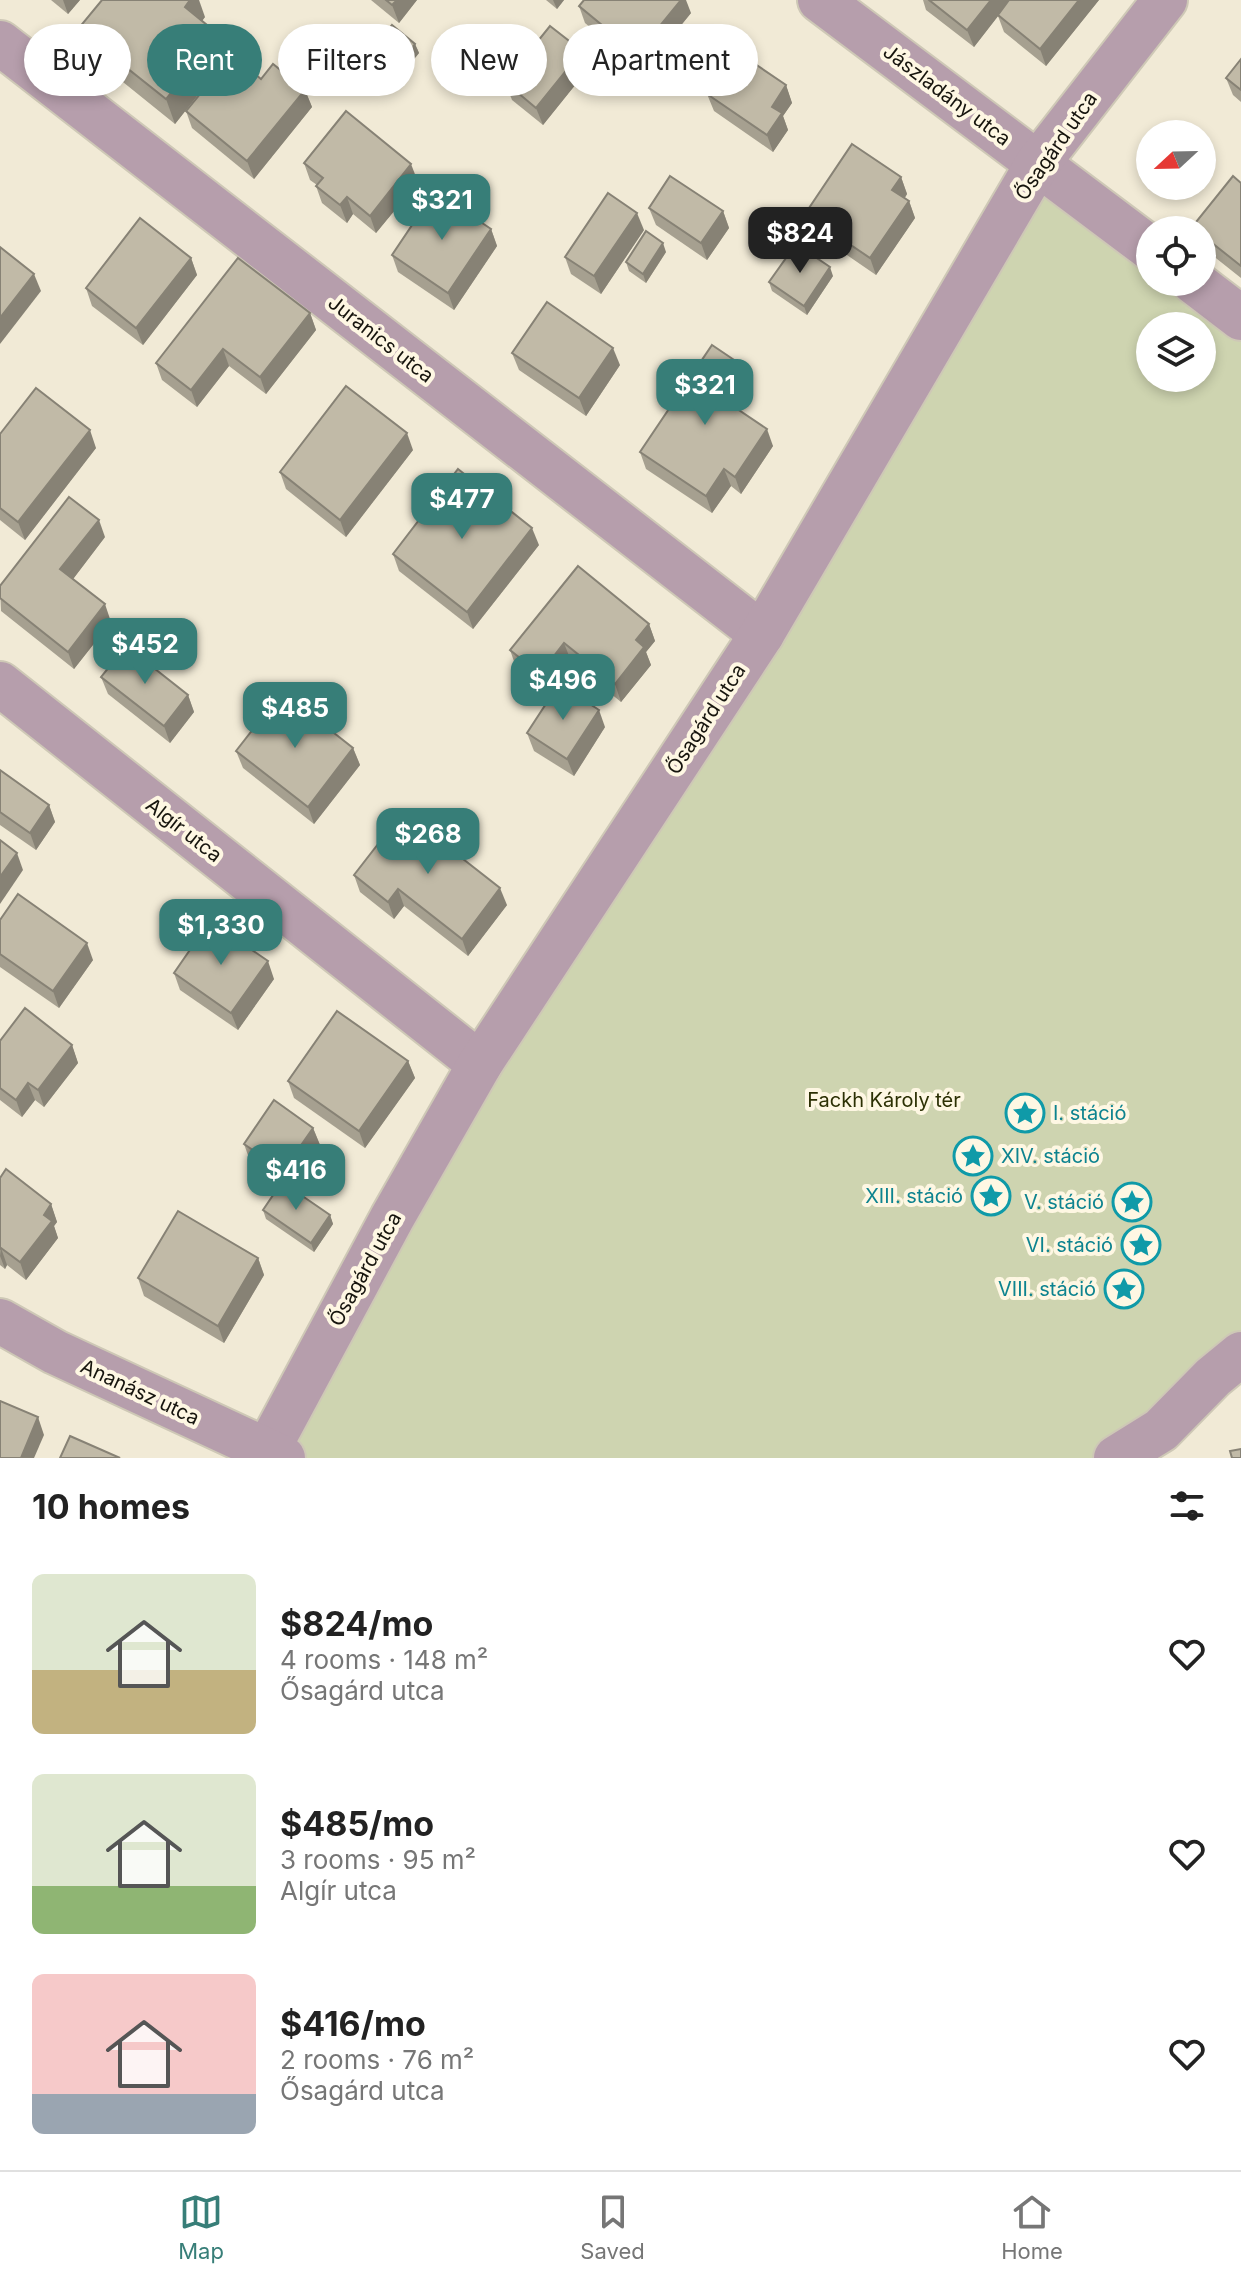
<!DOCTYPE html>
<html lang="en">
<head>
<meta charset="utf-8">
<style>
	:root { --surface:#fff; --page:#f2f2f2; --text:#222; --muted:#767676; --line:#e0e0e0; --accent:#377e78 }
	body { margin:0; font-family:Inter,sans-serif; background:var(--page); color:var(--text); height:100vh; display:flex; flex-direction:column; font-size:30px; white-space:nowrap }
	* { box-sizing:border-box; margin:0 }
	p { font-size:26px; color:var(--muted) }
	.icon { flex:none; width:44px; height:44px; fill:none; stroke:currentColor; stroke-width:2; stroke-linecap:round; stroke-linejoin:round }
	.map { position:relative; height:1458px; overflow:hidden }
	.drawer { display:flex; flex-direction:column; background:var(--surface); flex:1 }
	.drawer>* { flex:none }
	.banner { position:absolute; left:24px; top:24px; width:800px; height:72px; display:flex; gap:16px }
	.needle { width:52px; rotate:248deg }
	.tools { position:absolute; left:1136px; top:120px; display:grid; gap:16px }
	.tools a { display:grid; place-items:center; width:80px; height:80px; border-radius:50%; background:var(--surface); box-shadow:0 4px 12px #0003; font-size:40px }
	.price { position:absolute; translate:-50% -68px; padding:0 18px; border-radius:16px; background:var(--accent); color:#fff; font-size:26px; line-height:52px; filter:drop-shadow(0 2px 4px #0008) }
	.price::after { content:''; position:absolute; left:50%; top:48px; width:24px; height:18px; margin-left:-12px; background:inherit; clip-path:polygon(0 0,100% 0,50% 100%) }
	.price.on { background:#222; color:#fff }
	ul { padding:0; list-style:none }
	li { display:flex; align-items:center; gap:24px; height:200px; padding:0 32px }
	li span { display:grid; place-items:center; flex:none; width:224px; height:160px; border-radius:12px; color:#555 }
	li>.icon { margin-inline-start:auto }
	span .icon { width:96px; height:96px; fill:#fffc; stroke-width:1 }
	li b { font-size:34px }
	h2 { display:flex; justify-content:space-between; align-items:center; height:96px; padding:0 32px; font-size:34px }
	.tag { padding:0 28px; border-radius:36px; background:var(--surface); box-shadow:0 4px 12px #0003; font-size:28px; line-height:72px }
	.tag.on { background:var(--accent); color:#fff }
	.menu { display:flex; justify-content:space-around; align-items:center; height:112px; border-top:2px solid var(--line); background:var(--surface); font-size:22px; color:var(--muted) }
	.menu a { display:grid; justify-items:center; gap:4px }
	.menu .on { color:var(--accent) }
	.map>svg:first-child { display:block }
	.green { fill:#ced4b0; fill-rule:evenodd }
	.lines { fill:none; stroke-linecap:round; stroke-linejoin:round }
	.minor-casing { stroke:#cec8b6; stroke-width:48 }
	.tertiary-casing { stroke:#cec8b6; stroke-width:48 }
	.minor { stroke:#b69eac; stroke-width:44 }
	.tertiary { stroke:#b69eac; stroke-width:44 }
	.wall { fill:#a6a090 }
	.shaded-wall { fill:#878275 }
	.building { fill:#c1baa7; stroke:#878275; stroke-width:2 }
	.labels { text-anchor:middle; stroke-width:8; stroke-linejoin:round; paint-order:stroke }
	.street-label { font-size:20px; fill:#16140d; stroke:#fef7e3 }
	.park-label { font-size:20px; fill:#2c3004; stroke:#fef7e3 }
	.culture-label { font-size:20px; fill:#0d838f; stroke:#fef7e3; text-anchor:end }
</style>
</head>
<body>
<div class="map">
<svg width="1241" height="1458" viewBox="0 0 1241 1458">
	<rect width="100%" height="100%" fill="#f1ead6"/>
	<path class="green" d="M 1038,163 L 1150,248 L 1150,282 L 1194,282 L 1241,318 L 1241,1354 L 1116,1458 L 283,1458 L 289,1408 ZM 1150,326 L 1202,326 L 1202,378 L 1150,378 Z"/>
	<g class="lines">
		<defs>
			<g id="minor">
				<polyline points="820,0 1150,248"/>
				<polyline points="0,43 762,634"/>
				<polyline points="1194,282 1241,318"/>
				<polyline points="0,684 480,1064"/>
				<polyline points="267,1451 392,1218 480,1064 762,634 1038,163 1165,0"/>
			</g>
			<g id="tertiary">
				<polyline points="0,1321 55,1352 283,1458"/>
				<polyline points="1116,1458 1161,1430 1213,1377 1241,1354"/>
			</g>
		</defs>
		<use href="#minor" class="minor-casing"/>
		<use href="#tertiary" class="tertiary-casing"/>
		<use href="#minor" class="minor"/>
		<use href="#tertiary" class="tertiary"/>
	</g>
	<g class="wall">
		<polygon points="51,0 80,0 68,14"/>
		<polygon points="371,0 417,0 399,23"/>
		<polygon points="546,0 564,0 557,9"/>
		<polygon points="923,0 1009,1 1099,0 1046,66 1004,32 998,16 974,47 926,10"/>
		<polygon points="579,6 691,13 644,71 585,23"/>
		<polygon points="205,17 202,21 218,34 227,58 175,124 87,53 78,29"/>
		<polygon points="415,44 419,53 387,92 363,74 360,65"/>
		<polygon points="1241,59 1241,102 1233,95 1226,78"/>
		<polygon points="588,69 543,125 512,100 505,82"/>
		<polygon points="261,79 305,90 312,107 254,179 192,128 186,111"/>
		<polygon points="786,85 792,103 783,116 788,130 773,152 714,111 707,94"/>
		<polygon points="304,163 418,182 376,233 353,214 347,223 322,203 316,186 317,185 310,180"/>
		<polygon points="901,177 907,194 905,198 909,201 915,218 876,275 812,231 805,214"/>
		<polygon points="1241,183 1241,278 1202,247 1202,230 1193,230 1192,227"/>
		<polygon points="649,208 723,211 729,228 707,260 656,225"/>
		<polygon points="491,229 497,246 454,310 398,272 392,255"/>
		<polygon points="644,230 601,294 571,274 565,257"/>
		<polygon points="666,252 646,283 629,271 626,262"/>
		<polygon points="191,258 197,275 143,345 92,306 86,288"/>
		<polygon points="833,276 807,315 772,291 769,282"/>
		<polygon points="310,313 316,330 266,394 229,366 197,407 162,380 156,363"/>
		<polygon points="512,353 620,365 586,416 519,370"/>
		<polygon points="746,368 752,385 736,408 773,446 741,494 731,486 712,513 646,469 640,452"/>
		<polygon points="0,434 96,448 25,540 0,520"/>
		<polygon points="413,450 346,537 286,489 280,472"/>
		<polygon points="105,537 73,579 111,622 74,669 1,611 0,586"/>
		<polygon points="539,545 473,629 399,571 393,554"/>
		<polygon points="649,624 655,641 646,652 651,665 621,702 571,661 546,691 516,667 510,650"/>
		<polygon points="101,677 188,695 194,712 170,743 108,694"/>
		<polygon points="605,727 574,776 534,751 527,733"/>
		<polygon points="353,748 360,765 314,824 243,768 236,751"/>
		<polygon points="0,770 49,805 55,822 36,850 0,825"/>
		<polygon points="354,875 507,905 468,956 404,906 394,919 360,892"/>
		<polygon points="0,920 93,960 59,1008 0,967"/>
		<polygon points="174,973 274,979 238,1030 180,990"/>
		<polygon points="0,1041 72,1045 78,1063 44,1107 35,1100 22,1117 0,1100"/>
		<polygon points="408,1061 415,1078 365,1148 294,1098 288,1081"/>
		<polygon points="313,1128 320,1145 290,1187 330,1215 333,1224 314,1252 266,1219 263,1210 281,1183 250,1161 244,1144"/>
		<polygon points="0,1178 51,1204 57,1222 54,1226 58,1238 26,1280 7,1265 5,1269 0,1265"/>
		<polygon points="258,1258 264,1275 224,1343 144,1296 138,1278"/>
	</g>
	<g class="shaded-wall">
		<polygon points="63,0 80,0 68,14"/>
		<polygon points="190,0 199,0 205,17 194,31 185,7"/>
		<polygon points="397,0 417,0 399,23 392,5"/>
		<polygon points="553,0 564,0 557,9"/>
		<polygon points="681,0 686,0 691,13 644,71 637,54"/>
		<polygon points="991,0 1008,0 1009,2 974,47 967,30"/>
		<polygon points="1079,0 1099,0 1046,66 1040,49"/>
		<polygon points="218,34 227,58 175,124 166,99"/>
		<polygon points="415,44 419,53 387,92 383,84"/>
		<polygon points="582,51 588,69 543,125 536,108"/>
		<polygon points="786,85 792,103 783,116 788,130 773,152 767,135 772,107"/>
		<polygon points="305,90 312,107 254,179 247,161"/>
		<polygon points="411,164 418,182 376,233 370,216"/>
		<polygon points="901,177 907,194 898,207 892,190"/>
		<polygon points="347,197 353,214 347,223 340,205"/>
		<polygon points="909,201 915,218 876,275 870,258"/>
		<polygon points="723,211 729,228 707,260 701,243"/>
		<polygon points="637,213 644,230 601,294 594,276"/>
		<polygon points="491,229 497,246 454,310 448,293"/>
		<polygon points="663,243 666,252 646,283 643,274"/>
		<polygon points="191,258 197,275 143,345 136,328"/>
		<polygon points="830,267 833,276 807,315 804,306"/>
		<polygon points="34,274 41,291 0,344 0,318"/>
		<polygon points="310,313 316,330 266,394 260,377"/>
		<polygon points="613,348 620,365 586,416 579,398"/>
		<polygon points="223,349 229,366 197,407 191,390"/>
		<polygon points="746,368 752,385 730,417 724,400"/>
		<polygon points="767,429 773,446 741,494 735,477"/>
		<polygon points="90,430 96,448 25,540 18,522"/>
		<polygon points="407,433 413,450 346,537 340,520"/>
		<polygon points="724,469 731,486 712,513 706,496"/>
		<polygon points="99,520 105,537 67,587 60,569"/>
		<polygon points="532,528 539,545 473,629 467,612"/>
		<polygon points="105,604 111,622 74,669 68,652"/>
		<polygon points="649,624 655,641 646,652 651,665 621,702 615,684 636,640"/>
		<polygon points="564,643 571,661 546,691 540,674"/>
		<polygon points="188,695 194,712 170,743 164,726"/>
		<polygon points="599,710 605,727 574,776 567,759"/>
		<polygon points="353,748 360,765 314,824 308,807"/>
		<polygon points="49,805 55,822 36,850 30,833"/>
		<polygon points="17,853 23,870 0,904 0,877"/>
		<polygon points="500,888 507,905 468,956 462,939"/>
		<polygon points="398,889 404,906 394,919 388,902"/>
		<polygon points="87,943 93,960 59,1008 53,991"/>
		<polygon points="268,961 274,979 238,1030 231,1013"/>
		<polygon points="72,1045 78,1063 44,1107 38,1090"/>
		<polygon points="408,1061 415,1078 365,1148 359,1131"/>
		<polygon points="28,1083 35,1100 22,1117 16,1100"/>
		<polygon points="313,1128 320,1145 289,1188 283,1171"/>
		<polygon points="51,1204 57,1222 54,1226 58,1238 26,1280 20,1262 44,1215"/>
		<polygon points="330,1215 333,1224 314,1252 311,1243"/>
		<polygon points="1,1248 7,1265 5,1269 0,1256"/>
		<polygon points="258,1258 264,1275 224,1343 218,1326"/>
		<polygon points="38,1417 44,1435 34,1458 21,1458"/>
	</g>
	<g class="building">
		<polygon points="102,0 190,0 185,7 218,34 166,99 78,29"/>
		<polygon points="386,0 397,0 392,5"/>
		<polygon points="584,0 681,0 637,54 579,6"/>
		<polygon points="929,0 991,0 967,30"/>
		<polygon points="1009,0 1079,0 1040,49 998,15"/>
		<polygon points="392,25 415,44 383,84 360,65"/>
		<polygon points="550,26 582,51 536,108 505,82"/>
		<polygon points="736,51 786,85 772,107 782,113 767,135 707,94"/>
		<polygon points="232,55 261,79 273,64 305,90 247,161 186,111"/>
		<polygon points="1241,59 1241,90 1226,78"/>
		<polygon points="346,111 411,164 370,216 347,197 340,205 316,186 323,178 304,163"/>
		<polygon points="852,144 901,177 892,190 909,201 870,258 805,214"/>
		<polygon points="670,176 723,211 701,243 649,208"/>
		<polygon points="1233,176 1241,183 1241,266 1202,235 1202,230 1196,230 1192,227"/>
		<polygon points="435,191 491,229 448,293 392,255"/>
		<polygon points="608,193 637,213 594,276 565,257"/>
		<polygon points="140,218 191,258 136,328 86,288"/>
		<polygon points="646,231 663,243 643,274 626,262"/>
		<polygon points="796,244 830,267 804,306 769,282"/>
		<polygon points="0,247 34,274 0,318"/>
		<polygon points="238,258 310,313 260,377 223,349 191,390 156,363"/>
		<polygon points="547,302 613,348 579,398 512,353"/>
		<polygon points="712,345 746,368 724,400 767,429 735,477 724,469 706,496 640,452"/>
		<polygon points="346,386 407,433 340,520 280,472"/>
		<polygon points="36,388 90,430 18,522 0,508 0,434"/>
		<polygon points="458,469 532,528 467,612 393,554"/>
		<polygon points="69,497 99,520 60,569 105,604 68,652 0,598 0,586"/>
		<polygon points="578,566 649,624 636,640 644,647 615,684 564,643 540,674 510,650"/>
		<polygon points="126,646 188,695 164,726 101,677"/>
		<polygon points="559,684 599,710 567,759 527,733"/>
		<polygon points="282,692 353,748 308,807 236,751"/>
		<polygon points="0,770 49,805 30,833 0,812"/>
		<polygon points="403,812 500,888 462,939 398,889 388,902 354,875"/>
		<polygon points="0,840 17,853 0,877"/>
		<polygon points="18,894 87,943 53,991 0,954 0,920"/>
		<polygon points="210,921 268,961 231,1013 174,973"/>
		<polygon points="25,1008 72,1045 38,1090 28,1083 16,1100 0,1088 0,1041"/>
		<polygon points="337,1011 408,1061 359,1131 288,1081"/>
		<polygon points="274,1100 313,1128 283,1171 244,1144"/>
		<polygon points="6,1169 51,1204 44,1215 52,1221 20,1262 1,1248 0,1249 0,1178"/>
		<polygon points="282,1182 330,1215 311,1243 263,1210"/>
		<polygon points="178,1211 258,1258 218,1326 138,1278"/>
		<polygon points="0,1401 38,1417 21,1458 0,1458"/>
		<polygon points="70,1436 120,1458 60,1458"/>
		<polygon points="1241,1449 1241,1458 1232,1458 1230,1451"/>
	</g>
	<defs>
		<symbol id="sight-ring" viewBox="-11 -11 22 22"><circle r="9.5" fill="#fef7e3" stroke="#0f9aa8" stroke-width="1.5"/><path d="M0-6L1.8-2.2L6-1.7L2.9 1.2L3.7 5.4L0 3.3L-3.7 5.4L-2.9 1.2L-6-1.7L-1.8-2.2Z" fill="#0f9aa8"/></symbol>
	</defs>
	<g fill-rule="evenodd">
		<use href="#sight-ring" x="1003" y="1091" width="44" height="44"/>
		<use href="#sight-ring" x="951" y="1134" width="44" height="44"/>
		<use href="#sight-ring" x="969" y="1174" width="44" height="44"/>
		<use href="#sight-ring" x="1110" y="1180" width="44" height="44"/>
		<use href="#sight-ring" x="1119" y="1223" width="44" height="44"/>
		<use href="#sight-ring" x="1102" y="1267" width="44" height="44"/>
	</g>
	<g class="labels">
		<g class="street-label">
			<text transform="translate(947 95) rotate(37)" y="7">Jászladány utca</text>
			<text transform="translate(1056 146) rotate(-55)" y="7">Ősagárd utca</text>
			<text transform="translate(381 339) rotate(38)" y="7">Juranics utca</text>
			<text transform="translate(706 719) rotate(-57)" y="7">Ősagárd utca</text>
			<text transform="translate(184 830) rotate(38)" y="7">Algír utca</text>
			<text transform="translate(365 1269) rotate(-61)" y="7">Ősagárd utca</text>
			<text transform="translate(140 1392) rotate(25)" y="7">Ananász utca</text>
		</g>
		<g class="park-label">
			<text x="884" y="1107">Fackh Károly tér</text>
		</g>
		<g class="culture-label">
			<text x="1053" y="1120" text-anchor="start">I. stáció</text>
			<text x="1001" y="1163" text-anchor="start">XIV. stáció</text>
			<text x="963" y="1203">XIII. stáció</text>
			<text x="1104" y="1209">V. stáció</text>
			<text x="1113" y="1252">VI. stáció</text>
			<text x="1096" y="1296">VIII. stáció</text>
		</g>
	</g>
</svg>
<div class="tools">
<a><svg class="needle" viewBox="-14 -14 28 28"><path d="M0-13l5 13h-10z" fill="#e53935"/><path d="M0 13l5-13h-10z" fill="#767676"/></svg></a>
<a><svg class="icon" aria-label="locate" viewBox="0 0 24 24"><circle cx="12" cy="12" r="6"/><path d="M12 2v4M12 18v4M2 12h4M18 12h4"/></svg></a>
<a><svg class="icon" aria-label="layers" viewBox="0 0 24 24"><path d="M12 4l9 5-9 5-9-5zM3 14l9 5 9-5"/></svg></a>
</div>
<b class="price" style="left:442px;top:242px">$321</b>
<b class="price on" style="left:800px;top:275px">$824</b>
<b class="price" style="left:705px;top:427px">$321</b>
<b class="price" style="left:462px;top:541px">$477</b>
<b class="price" style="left:145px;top:686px">$452</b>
<b class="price" style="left:563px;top:722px">$496</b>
<b class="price" style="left:295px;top:750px">$485</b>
<b class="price" style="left:428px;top:876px">$268</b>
<b class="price" style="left:221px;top:967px">$1,330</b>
<b class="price" style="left:296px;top:1212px">$416</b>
<div class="banner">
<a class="tag">Buy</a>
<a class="tag on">Rent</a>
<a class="tag">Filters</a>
<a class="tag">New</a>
<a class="tag">Apartment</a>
</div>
</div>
<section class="drawer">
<h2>10 homes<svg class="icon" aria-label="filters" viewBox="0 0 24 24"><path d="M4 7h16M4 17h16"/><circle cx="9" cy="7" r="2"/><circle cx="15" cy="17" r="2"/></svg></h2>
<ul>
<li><span style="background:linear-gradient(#dfe7d0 60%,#c2b280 0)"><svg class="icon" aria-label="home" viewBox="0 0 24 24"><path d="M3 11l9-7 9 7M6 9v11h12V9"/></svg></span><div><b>$824/mo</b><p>4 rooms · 148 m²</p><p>Ősagárd utca</p></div><svg class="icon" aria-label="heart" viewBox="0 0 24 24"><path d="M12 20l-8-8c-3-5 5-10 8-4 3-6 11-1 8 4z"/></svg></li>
<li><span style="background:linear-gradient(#dfe7d0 70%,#8fb573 0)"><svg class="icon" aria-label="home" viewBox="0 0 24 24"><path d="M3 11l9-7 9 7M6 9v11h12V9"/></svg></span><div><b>$485/mo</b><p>3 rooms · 95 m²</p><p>Algír utca</p></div><svg class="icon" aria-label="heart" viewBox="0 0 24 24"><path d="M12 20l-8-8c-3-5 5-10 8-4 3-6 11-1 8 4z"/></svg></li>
<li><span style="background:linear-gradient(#f6c9c9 75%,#9aa5b1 0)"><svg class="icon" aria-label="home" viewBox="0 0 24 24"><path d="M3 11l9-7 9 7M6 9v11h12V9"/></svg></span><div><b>$416/mo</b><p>2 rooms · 76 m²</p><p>Ősagárd utca</p></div><svg class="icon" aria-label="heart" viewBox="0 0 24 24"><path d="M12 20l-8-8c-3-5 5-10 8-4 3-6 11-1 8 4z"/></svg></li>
</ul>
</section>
<nav class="menu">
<a class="on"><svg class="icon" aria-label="map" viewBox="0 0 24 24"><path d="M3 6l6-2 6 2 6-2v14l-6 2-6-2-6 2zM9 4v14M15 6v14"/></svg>Map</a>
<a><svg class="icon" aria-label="saved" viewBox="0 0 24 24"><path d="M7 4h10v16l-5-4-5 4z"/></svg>Saved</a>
<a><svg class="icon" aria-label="home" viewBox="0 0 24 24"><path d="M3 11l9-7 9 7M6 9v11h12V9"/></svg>Home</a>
</nav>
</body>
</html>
